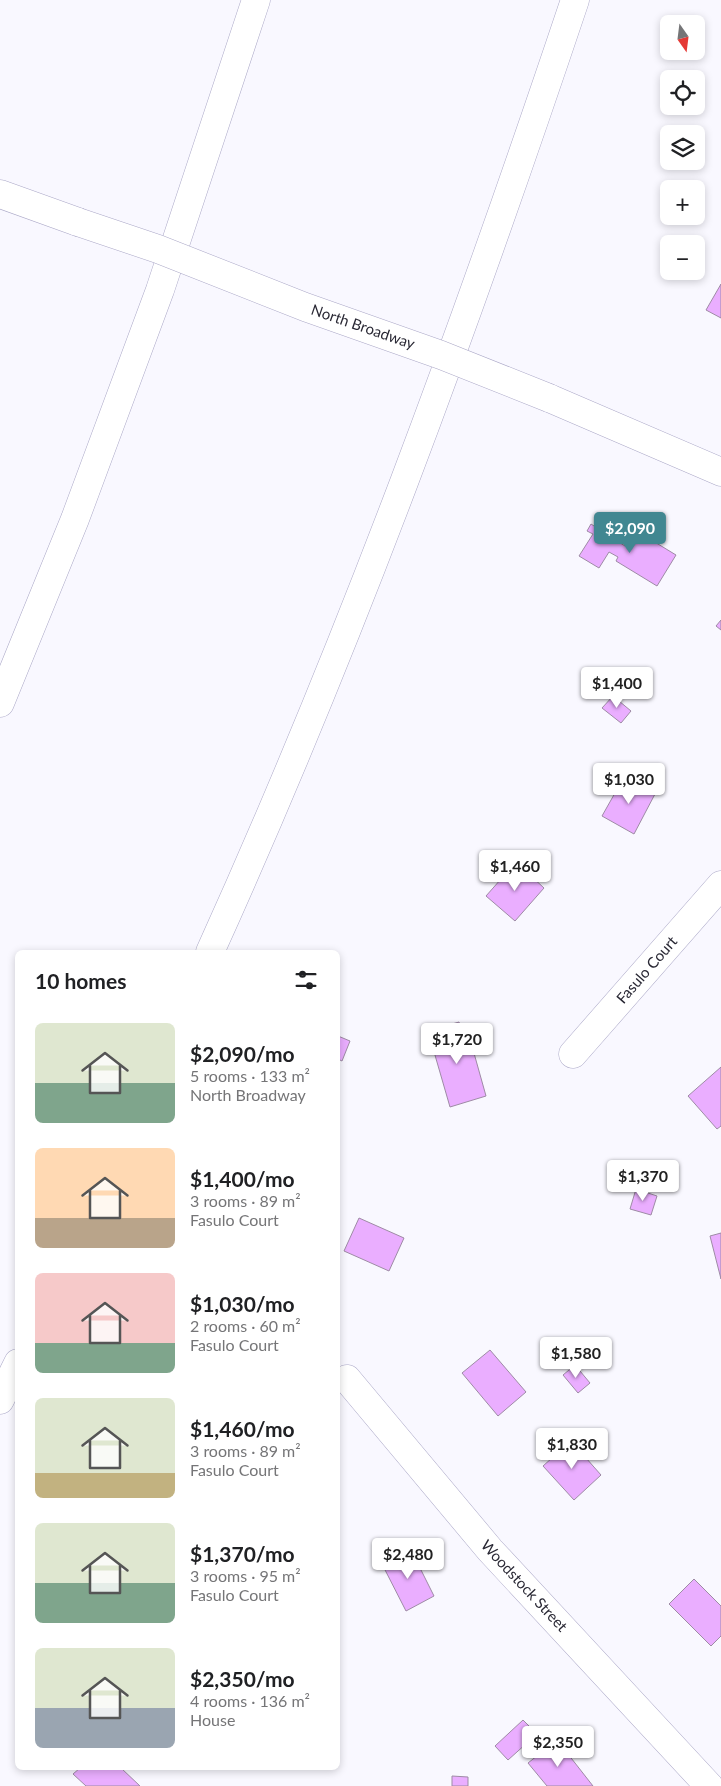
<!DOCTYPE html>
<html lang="en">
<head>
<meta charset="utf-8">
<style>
	:root { --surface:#fff; --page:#f2f2f2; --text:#202124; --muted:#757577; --accent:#418791 }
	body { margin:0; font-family:Lato,sans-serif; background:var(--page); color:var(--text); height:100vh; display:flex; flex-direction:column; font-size:19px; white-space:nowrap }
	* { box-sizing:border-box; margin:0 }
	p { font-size:16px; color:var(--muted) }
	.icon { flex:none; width:28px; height:28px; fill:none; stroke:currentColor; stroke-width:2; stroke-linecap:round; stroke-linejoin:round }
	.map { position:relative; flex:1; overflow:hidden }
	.drawer { position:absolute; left:15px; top:950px; width:325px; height:820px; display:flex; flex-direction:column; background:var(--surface); border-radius:8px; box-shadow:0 2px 8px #0003 }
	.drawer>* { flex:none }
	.needle { width:32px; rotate:166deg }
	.controls { position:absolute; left:660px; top:15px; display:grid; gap:10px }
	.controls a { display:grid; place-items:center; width:45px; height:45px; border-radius:8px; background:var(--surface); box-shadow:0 2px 8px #0003; font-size:25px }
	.price { position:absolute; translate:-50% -42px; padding:0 11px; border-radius:5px; background:#fff; color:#222; font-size:16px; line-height:32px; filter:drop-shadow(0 1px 2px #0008) }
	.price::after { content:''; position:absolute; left:50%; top:30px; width:15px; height:11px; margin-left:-8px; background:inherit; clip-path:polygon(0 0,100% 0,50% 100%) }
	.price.selected { background:var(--accent); color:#fff }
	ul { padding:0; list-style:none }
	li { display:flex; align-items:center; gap:15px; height:125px; padding:0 20px }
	li span { display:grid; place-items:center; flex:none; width:140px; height:100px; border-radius:8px; color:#555 }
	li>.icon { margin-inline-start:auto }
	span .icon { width:60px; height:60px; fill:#fffc; stroke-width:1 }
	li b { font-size:21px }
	h2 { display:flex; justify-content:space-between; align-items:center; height:60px; padding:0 20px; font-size:21px }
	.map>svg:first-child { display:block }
	.building { fill:#eaaeff; stroke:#9e8ba5 }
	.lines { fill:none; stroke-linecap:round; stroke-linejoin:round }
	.minor-casing { stroke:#aca9c8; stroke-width:29 }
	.highway-casing { stroke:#aca9c8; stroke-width:29 }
	.minor { stroke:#fff; stroke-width:28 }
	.highway { stroke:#fff; stroke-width:28 }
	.minor-bridge-casing { stroke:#aca9c8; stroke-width:29; stroke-linecap:butt }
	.minor-bridge { stroke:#fff; stroke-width:28 }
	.labels { text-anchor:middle; stroke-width:4; stroke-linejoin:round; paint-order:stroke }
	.street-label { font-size:15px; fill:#292834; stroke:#fff }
</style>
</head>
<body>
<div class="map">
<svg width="721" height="1786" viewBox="0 0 721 1786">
	<rect width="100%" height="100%" fill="#f9f8ff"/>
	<g class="building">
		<polygon points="721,284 721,318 706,310"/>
		<polygon points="591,524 625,546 635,530 676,555 657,586 616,561 618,557 609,552 599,568 579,556 593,534 587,531"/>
		<polygon points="721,620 721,630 716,626"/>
		<polygon points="613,696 631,711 621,723 602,708"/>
		<polygon points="624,777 655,794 634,834 602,816"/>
		<polygon points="516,862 544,888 515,921 486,896"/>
		<polygon points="459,1022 466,1047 472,1046 486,1096 450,1107 428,1031"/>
		<polygon points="338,1036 350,1041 342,1061 338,1059"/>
		<polygon points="721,1067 721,1126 717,1129 688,1096"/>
		<polygon points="636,1189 657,1196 651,1215 630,1209"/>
		<polygon points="359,1218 404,1238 389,1271 344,1251"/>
		<polygon points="721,1233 721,1279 710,1236"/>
		<polygon points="490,1350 526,1392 498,1416 462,1373"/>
		<polygon points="575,1365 590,1383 578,1393 563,1375"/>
		<polygon points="571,1441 601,1475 574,1500 543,1466"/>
		<polygon points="411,1550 434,1596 406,1611 382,1564"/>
		<polygon points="694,1579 721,1606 721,1636 711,1646 669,1604"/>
		<polygon points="523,1720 537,1734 508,1760 495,1746"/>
		<polygon points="557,1740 593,1786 547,1786 528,1763"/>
		<polygon points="80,1768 121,1768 140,1786 86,1786 73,1774"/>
		<polygon points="452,1776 468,1777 468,1786 452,1786"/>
	</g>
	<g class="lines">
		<defs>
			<g id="minor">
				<polyline points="0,194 78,222"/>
				<polyline points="549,398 721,472"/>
				<polyline points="573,1054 721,885"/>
				<polyline points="347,1379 490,1550 709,1786"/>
			</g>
			<g id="highway">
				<polyline points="0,703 75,519 160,290 256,0"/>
				<path d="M 210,952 C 350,643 467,322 575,0"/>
				<polyline points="0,1400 18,1363"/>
			</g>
		</defs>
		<use href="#minor" class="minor-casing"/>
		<use href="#highway" class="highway-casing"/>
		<use href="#minor" class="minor"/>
		<use href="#highway" class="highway"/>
		<defs>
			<polyline id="minor-bridge" points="78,222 158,249 305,307 441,355 549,398"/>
		</defs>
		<use href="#minor-bridge" class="minor-bridge-casing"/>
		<use href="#minor-bridge" class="minor-bridge"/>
	</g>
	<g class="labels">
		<g class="street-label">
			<text transform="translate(363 327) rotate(19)" y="5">North Broadway</text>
			<text transform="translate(647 970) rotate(-49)" y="5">Fasulo Court</text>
			<text transform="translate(524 1586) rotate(47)" y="5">Woodstock Street</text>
		</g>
	</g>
</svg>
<div class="controls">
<a><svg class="needle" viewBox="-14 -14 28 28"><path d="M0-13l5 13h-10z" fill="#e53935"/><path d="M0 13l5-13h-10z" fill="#757577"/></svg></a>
<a><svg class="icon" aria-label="locate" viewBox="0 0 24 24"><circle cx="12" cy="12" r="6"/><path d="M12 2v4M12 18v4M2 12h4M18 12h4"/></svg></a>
<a><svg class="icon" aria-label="layers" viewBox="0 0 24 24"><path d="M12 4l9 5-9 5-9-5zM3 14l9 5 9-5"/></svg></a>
<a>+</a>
<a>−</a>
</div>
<b class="price selected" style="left:630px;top:554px">$2,090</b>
<b class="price" style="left:617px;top:709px">$1,400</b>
<b class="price" style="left:629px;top:805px">$1,030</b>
<b class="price" style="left:515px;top:892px">$1,460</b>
<b class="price" style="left:457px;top:1065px">$1,720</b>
<b class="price" style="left:643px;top:1202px">$1,370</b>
<b class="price" style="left:576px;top:1379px">$1,580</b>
<b class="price" style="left:572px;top:1470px">$1,830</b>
<b class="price" style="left:408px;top:1580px">$2,480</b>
<b class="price" style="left:558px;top:1768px">$2,350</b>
<section class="drawer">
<h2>10 homes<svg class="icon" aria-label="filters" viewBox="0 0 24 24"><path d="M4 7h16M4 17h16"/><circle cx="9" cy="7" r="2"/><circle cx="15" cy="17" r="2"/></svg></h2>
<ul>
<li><span style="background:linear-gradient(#dfe7d0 60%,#7fa58c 0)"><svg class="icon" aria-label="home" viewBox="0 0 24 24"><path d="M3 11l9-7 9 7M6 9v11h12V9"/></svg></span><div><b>$2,090/mo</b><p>5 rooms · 133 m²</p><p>North Broadway</p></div></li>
<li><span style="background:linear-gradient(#ffd9b3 70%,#b9a48a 0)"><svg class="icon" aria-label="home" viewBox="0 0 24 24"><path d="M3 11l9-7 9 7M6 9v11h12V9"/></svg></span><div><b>$1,400/mo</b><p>3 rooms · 89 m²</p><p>Fasulo Court</p></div></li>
<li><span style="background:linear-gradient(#f6c9c9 70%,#7fa58c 0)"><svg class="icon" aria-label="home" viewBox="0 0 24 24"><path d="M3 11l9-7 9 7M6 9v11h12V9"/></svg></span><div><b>$1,030/mo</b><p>2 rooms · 60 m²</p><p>Fasulo Court</p></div></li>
<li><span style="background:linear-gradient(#dfe7d0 75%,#c2b280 0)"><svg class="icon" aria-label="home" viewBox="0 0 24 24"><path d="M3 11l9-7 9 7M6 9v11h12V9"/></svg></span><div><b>$1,460/mo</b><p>3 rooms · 89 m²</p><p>Fasulo Court</p></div></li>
<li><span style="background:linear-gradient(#dfe7d0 60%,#7fa58c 0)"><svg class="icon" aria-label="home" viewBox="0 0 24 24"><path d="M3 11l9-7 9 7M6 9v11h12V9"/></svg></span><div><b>$1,370/mo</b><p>3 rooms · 95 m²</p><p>Fasulo Court</p></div></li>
<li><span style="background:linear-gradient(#dfe7d0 60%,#9aa5b1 0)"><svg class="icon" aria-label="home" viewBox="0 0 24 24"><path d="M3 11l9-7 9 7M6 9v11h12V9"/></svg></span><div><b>$2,350/mo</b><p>4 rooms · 136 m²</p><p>House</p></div></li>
</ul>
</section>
</div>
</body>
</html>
